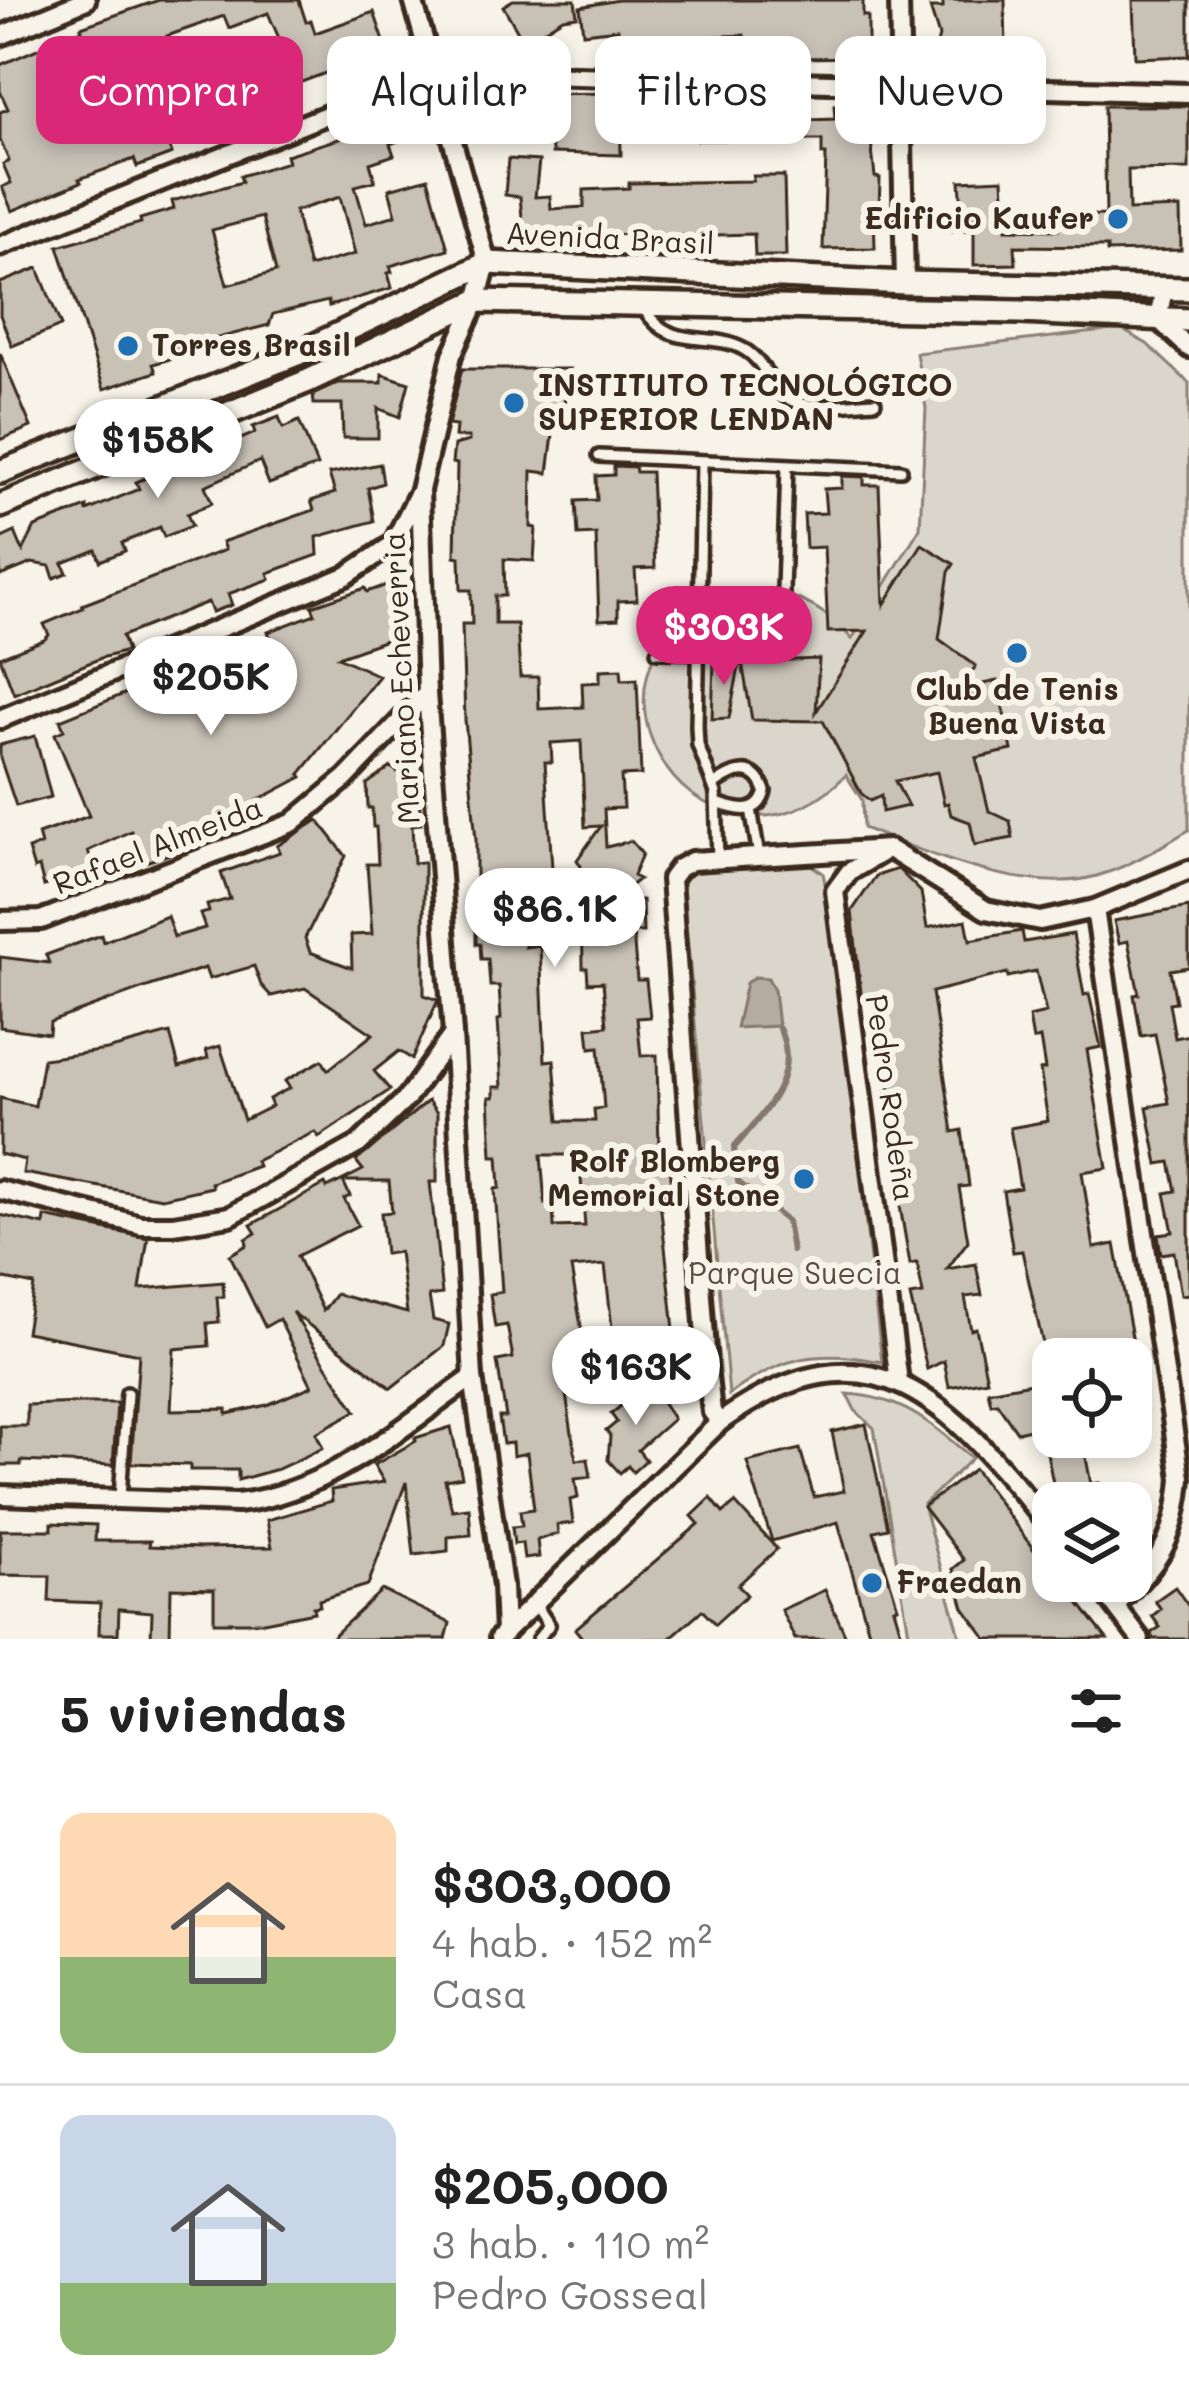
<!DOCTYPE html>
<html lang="es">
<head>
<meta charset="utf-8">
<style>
	:root { --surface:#fff; --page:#f2f2f2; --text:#222; --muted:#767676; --line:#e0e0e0; --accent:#db2777 }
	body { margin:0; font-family:Mali,sans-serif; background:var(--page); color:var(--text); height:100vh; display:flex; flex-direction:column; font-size:45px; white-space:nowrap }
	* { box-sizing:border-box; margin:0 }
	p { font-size:39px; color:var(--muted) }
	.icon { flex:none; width:66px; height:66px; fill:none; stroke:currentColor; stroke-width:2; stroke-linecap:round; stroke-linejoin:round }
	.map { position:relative; height:1639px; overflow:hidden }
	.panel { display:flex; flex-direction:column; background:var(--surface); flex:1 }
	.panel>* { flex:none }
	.guide { position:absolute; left:36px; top:36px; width:1119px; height:108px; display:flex; gap:24px }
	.buttons { position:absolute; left:1032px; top:1338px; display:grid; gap:24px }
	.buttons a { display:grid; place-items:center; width:120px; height:120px; border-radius:24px; background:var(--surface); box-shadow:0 6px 18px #0003; font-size:60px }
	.price { position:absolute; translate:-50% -102px; padding:0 27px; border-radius:42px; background:#fff; color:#222; font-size:39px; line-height:78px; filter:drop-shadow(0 3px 6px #0008) }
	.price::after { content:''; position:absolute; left:50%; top:72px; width:36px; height:27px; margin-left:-18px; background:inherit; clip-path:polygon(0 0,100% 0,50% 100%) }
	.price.current { background:var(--accent); color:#fff }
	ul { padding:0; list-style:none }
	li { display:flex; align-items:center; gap:36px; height:300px; padding:0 60px }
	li+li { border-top:3px solid var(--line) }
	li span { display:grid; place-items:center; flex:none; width:336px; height:240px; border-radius:24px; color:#555 }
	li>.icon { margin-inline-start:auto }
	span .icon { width:144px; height:144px; fill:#fffc; stroke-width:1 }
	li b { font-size:51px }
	h2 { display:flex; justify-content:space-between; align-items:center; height:144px; padding:0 60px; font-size:51px }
	.pill { padding:0 42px; border-radius:24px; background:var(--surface); box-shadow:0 6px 18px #0003; font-size:42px; line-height:108px }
	.pill.current { background:var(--accent); color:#fff }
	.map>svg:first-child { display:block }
	.green { fill:#dbd6cb; stroke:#8b8074; stroke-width:3 }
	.water { fill:#b4aca0; stroke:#84786c; stroke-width:3 }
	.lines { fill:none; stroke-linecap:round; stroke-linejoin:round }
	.stream { stroke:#84786c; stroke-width:6 }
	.building { fill:#c8c1b6; stroke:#3b2a1e; stroke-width:3; fill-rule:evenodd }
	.service-casing { stroke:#3b2a1e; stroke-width:18 }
	.minor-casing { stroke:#3b2a1e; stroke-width:26 }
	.tertiary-casing { stroke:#3b2a1e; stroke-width:30 }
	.service { stroke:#f7f3e8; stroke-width:9 }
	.minor { stroke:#f7f3e8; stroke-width:16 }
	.tertiary { stroke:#f7f3e8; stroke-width:21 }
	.poi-dot { fill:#1f6fb2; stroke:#f7f3e8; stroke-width:4.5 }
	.labels { text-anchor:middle; stroke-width:12; stroke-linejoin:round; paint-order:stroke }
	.poi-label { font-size:30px; font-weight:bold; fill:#3b2a1e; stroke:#f7f3e8; text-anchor:start }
	.street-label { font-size:30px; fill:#3b2a1e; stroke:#f7f3e8 }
	.park-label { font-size:30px; fill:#5b4c41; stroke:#f7f3e8 }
</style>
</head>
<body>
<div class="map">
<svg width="1189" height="1639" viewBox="0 0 1189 1639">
	<rect width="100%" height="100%" fill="#f7f3e8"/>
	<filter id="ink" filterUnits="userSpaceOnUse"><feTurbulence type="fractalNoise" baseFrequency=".00833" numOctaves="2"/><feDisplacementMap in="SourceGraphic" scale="24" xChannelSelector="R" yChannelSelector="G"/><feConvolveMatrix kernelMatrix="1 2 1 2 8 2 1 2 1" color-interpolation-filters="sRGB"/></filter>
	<g filter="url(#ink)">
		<g class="green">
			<path d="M 1121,329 L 1147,344 L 1189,383 L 1189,830 C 1163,845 1135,863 1106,873 C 1035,900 930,854 863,828 L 862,800 L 846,775 C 815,806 776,824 731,813 C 701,805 676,786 661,759 C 592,638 753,524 852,639 L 920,528 L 926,408 L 916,353 Z"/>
			<path d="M 802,859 L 823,873 L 828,898 L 882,1362 C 818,1349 781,1356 729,1395 L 682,880 L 703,866 Z"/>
			<path d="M 847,1394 C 902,1397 932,1424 972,1458 L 923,1505 L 961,1639 L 910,1639 L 874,1428 L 855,1410 Z"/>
		</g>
		<polygon class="water" points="754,977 768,978 774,990 778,1026 736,1028 746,983"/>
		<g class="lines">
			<path class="stream" d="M 778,1026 C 803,1075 764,1112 734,1148 L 738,1182 L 787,1221 L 792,1251"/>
		</g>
		<g class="building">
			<path d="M 159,0 L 299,0 L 306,22 L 311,20 L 315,33 L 374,12 L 386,47 L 367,54 L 371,67 L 353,73 L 350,64 L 285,88 L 287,93 L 244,110 L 246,115 L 216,125 L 215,122 L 187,132 L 185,138 L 167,140 L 172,154 L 137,167 L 134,159 L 79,179 L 81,182 L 12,211 L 2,187 L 11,183 L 3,164 L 9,161 L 0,140 L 0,112 L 8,109 L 0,91 L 0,65 L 82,30 L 81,27 ZM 268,13 L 285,52 L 243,68 L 248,80 L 195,99 L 187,78 L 149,92 L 139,67 L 174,53 L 167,36 L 224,16 L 229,28 ZM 103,89 L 114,119 L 67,137 L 55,109 Z"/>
			<polygon points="513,0 575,0 577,16 563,18 524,42 503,6"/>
			<polygon points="618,0 863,0 863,16 868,16 868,57 797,58 797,61 746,64 744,35 675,38 675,41 668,40 669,46 648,47 648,43 618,44 618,29 583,33 580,7"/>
			<polygon points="943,0 1005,0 1006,57 934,57 939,36 930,8 943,8"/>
			<polygon points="1133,0 1189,0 1189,56 1135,58"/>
			<polygon points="531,89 532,94 620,93 621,155 552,153 551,125 496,141 485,102"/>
			<polygon points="692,98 743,99 743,103 807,102 808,120 835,119 834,105 867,104 875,177 880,178 879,211 874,211 875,248 823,249 826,154 822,154 822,140 697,140 697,130 691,130"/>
			<path d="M 404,105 L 414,135 L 390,144 L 394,155 L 370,163 L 375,181 L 355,186 L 366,224 L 396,215 L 389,189 L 428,178 L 448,249 L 390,266 L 392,272 L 388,273 L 392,288 L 329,306 L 328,301 L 273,314 L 269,325 L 210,340 L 212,347 L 153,364 L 156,372 L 104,389 L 58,246 L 141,223 L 140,219 L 174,209 L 172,201 L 242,182 L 240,176 L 288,162 L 286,155 L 374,128 L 370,117 ZM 340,197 L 355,254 L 309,267 L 295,211 ZM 262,217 L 276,272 L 227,285 L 212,230 Z"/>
			<polygon points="1104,106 1189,106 1189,169 1128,170 1129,210 1180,208 1181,250 1107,252 1107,247 1015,246 1016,264 974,265 974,230 943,231 942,210 962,210 960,181 1003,179 1006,229 1058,230 1058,216 1106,215"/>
			<polygon points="508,159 539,161 535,197 550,196 551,209 584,207 584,190 629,188 629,183 753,181 753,176 784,176 786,256 755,256 754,234 679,236 680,242 631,242 631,234 562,237 562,232 524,237 520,197 505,195"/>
			<polygon points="38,268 61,326 12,346 0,315 0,283"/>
			<polygon points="0,353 31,427 0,440"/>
			<path d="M 462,369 L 570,369 L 560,427 L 554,427 L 548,473 L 532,471 L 531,527 L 536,528 L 534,561 L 504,559 L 505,596 L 495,596 L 495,624 L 517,624 L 520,677 L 538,677 L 539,709 L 583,707 L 582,683 L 600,682 L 600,670 L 621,669 L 622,680 L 637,679 L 641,775 L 621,776 L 623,808 L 604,809 L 606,847 L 631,841 L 642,854 L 633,876 L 639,879 L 612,901 L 642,900 L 643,932 L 633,932 L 637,980 L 646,980 L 650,1017 L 637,1018 L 641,1056 L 657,1055 L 659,1152 L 669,1152 L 673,1200 L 660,1201 L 678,1366 L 617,1373 L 605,1265 L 571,1268 L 592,1390 L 566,1394 L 576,1460 L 588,1459 L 591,1477 L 575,1479 L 578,1498 L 570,1500 L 573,1523 L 557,1525 L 558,1534 L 537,1540 L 539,1557 L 524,1559 L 522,1543 L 514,1544 L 512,1527 L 522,1526 L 520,1511 L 534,1509 L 527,1453 L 513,1456 L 512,1443 L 503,1444 L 499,1417 L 506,1417 L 497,1361 L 513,1358 L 507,1325 L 495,1327 L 490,1294 L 502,1292 L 495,1189 L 500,1188 L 498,1156 L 492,1156 L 489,1097 L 494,1097 L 494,1087 L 502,1087 L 498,1020 L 501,1019 L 499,986 L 490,986 L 488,959 L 481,959 L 480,944 L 476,944 L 476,840 L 465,720 L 462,624 L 472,624 L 471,590 L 461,590 L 460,557 L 455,556 L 457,464 L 452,463 L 454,445 L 469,441 L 469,437 L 455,437 L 456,426 L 448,425 ZM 581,741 L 585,827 L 601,826 L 577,860 L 581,866 L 576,877 L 582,885 L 583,968 L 587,968 L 588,983 L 603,982 L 607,1026 L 588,1028 L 590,1048 L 599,1047 L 604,1108 L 594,1109 L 595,1121 L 559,1121 L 554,1060 L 545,1061 L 540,945 L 525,947 L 525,884 L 553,883 L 545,762 L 552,762 L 551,743 ZM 541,1155 L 579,1155 L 585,1226 L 554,1227 L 553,1203 L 545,1204 Z"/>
			<polygon points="382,374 409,383 400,417 378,408 378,438 343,438 342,404 314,404 313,395 339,383 382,383"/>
			<polygon points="279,417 283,428 299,421 317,466 269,484 260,461 205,486 212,503 187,514 192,526 164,537 160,527 122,543 125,551 100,561 96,550 63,563 67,573 54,578 50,566 32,563 0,576 0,539 15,532 23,551 35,527 87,507 87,511 139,489 136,482 181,463 183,468 215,455 213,451 255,433 253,427"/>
			<polygon points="380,464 383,483 368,488 374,521 317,537 318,555 268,573 270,579 228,594 232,605 212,612 208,602 122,636 127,651 101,658 14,694 0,657 44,640 49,635 44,624 83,608 82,605 225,550 222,542 314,510 311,501 335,493 329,474"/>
			<polygon points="614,466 635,467 636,472 651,472 655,568 635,569 637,600 618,601 618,619 599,620 596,534 578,535 576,501 597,500 596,476 614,475"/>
			<polygon points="842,476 864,477 864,485 879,485 884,605 922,544 954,564 949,572 939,639 976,666 959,689 997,681 1012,750 976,758 989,811 1010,821 1013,838 975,845 970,822 951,815 948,803 944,804 937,772 895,781 908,806 882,812 881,796 870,801 861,793 823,721 752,720 742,662 819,659 816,712 867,631 828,632 824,547 806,548 804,514 826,513 824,489 842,488"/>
			<polygon points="387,585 395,610 389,612 397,636 338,657 379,676 300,774 302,777 215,823 220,837 143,863 131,831 88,851 99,881 79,888 71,878 44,886 39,867 34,869 28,849 41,845 38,834 89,816 55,734 64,730 60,720 178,672 176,667 210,654 216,668 239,659 241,665 268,656 263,644 272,641 268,632 315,614 312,606 365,588 367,592"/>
			<polygon points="714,662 740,662 729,718 712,719"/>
			<polygon points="35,736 51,797 16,806 0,758 0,745"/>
			<polygon points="391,767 404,777 418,776 421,824 412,825 414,863 424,862 424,995 438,1000 412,1059 399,1051 374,1071 390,1090 319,1137 315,1132 256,1161 258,1166 211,1183 212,1187 162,1198 23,1173 25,1160 0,1154 0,1098 35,1106 43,1059 107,1050 170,1033 179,1067 208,1058 206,1050 220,1046 244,1120 272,1106 269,1099 290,1088 285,1081 322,1060 328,1070 373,1034 305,988 271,996 261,985 254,966 209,979 205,968 138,990 50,1022 49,1034 0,1027 0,957 49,963 46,955 101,935 103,942 167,916 174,937 205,928 200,914 209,912 207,905 230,899 221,873 280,852 277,846 318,820 346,856 305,938 310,952 352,968 351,935 372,934 367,864 378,864 376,827 373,827 372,808 368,808 367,784"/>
			<polygon points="898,869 921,892 927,928 966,920 970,940 1022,931 1024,942 1073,934 1084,995 1089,994 1101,1047 1087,1050 1107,1168 1082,1172 1094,1248 1115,1244 1136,1359 1058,1359 1056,1351 1045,1353 1022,1251 1013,1252 1003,1191 1020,1188 1010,1128 1048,1121 1040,1070 1045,1069 1040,1038 1033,1040 1029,1017 1046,1013 1036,971 1008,977 1007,973 932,992 953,1132 962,1130 969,1186 959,1187 968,1241 947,1269 976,1264 982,1295 965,1297 971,1330 976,1328 987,1380 949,1387 944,1361 927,1369 910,1296 923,1294 917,1263 910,1264 901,1212 886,1091 890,1090 874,1000 862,1002 852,911 876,876"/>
			<polygon points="1189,907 1189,967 1170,970 1176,1002 1169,1003 1175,1038 1189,1035 1189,1294 1181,1295 1174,1252 1161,1254 1158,1234 1173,1232 1165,1193 1176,1191 1170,1162 1158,1164 1147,1107 1169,1103 1155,1034 1141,1036 1134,995 1139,994 1128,941 1119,943 1114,921"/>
			<path d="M 428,1101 L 437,1113 L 437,1182 L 430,1182 L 442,1294 L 429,1296 L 433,1320 L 449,1324 L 444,1346 L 391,1388 L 292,1312 L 356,1411 L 316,1433 L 323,1448 L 278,1469 L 238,1480 L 238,1470 L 190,1470 L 190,1465 L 131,1463 L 139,1354 L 26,1332 L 34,1285 L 0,1278 L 0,1215 L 44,1225 L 45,1217 L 148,1238 L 140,1289 L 223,1282 L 224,1297 L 217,1297 L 219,1322 L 207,1323 L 209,1346 L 174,1349 L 171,1410 L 227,1409 L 227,1414 L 267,1405 L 312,1386 L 279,1319 L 265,1327 L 230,1255 L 247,1245 L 246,1239 L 256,1233 L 251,1225 L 325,1184 L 327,1188 L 363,1170 L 356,1161 ZM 343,1181 L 389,1181 L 392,1212 L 381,1213 L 385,1254 L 399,1252 L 407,1313 L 336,1294 L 323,1311 L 297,1256 L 358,1225 L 344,1199 L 350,1196 Z"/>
			<polygon points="650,1382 673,1419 638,1450 646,1460 633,1472 628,1466 620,1473 608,1460 610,1436 606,1431 617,1422 611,1414"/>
			<polygon points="1031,1383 1032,1388 1053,1385 1053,1424 1017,1432 997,1403 991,1404 988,1391"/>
			<polygon points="82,1403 117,1403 113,1465 21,1461 21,1465 0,1465 0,1426 27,1426 27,1405"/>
			<polygon points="866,1424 888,1528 874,1531 898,1607 894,1608 903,1639 871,1639 838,1522 772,1541 747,1462 800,1449 814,1497 844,1491 832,1432"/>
			<polygon points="451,1427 462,1477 445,1480 452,1510 469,1508 471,1535 448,1537 448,1551 414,1555 406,1482 368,1585 319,1600 320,1606 313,1607 314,1612 264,1622 214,1622 214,1589 171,1588 170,1639 151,1639 152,1612 119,1609 118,1634 99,1634 100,1603 49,1601 50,1576 0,1575 0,1530 52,1530 52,1523 96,1525 95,1541 150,1541 149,1546 200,1548 272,1547 267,1520 332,1501 331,1490 384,1482 374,1465 416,1441 415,1438"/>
			<polygon points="1052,1437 1082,1437 1091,1484 1099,1483 1104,1503 1063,1503 1063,1497 1056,1498 1047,1453 1055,1452"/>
			<polygon points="974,1469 1043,1562 1047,1558 1053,1566 1053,1581 1062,1581 1107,1639 987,1639 964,1608 953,1569 964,1560 923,1507"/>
			<polygon points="711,1498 723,1513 735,1503 777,1549 738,1585 747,1595 715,1624 702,1610 669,1639 583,1639 575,1629 699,1524 692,1516"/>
			<polygon points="1175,1587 1189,1607 1189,1639 1153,1639 1151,1633 1160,1627 1152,1616 1161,1609 1155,1601"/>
			<polygon points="382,1590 450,1623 446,1639 330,1639"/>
			<polygon points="825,1590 847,1639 795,1639 781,1610"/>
		</g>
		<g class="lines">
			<defs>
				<g id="service">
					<path d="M 644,309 C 672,353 708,329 745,350 C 767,363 773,396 798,403 C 822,409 851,403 875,402"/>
					<polyline points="599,456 901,470"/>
					<polyline points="702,462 697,726 698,745 716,793 718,859"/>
					<polyline points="657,652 758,653 773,648 782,621 787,467"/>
					<path d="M 714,785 C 734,770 755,763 765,791 C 759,817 736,810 717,803"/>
					<polyline points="751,809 759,856"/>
					<polyline points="120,1498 127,1393"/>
					<polyline points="535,1604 549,1625 538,1639"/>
				</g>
				<g id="minor">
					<polyline points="413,0 487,263 477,301 452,355 420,490 427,693 453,1034 473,1377 503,1586 505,1633"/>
					<polyline points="899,0 905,283"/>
					<polyline points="0,36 86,0"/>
					<polyline points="0,246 434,72 1189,93"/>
					<polyline points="1164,289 1158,319 1189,348"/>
					<polyline points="0,719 346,576 393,544 417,496"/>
					<polyline points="881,853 849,872 835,891 899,1382"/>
					<path d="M 1095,909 L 1181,1478 C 1176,1541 1159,1562 1116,1605"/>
					<polyline points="0,921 41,920 292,823 346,778 427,693"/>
					<polyline points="0,1190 141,1225 173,1225 230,1216 359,1144 407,1098 453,1034"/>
					<polyline points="720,1422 712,1412 708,1377 671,879 679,868 692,861 889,849 986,910 1040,921 1095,909 1189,870"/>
					<path d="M 0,1495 L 237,1503 C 326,1494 402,1427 473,1377"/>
					<polyline points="1096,1581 1140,1639"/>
					<path d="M 499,1638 L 720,1422 C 878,1309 954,1410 1053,1530"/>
				</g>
				<g id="tertiary">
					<polyline points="0,472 297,354 487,263 905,283 1189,289"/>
					<polyline points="0,506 308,381 477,301 1020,312 1189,320"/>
				</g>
			</defs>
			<use href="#service" class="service-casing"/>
			<use href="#minor" class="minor-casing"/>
			<use href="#tertiary" class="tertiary-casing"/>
			<use href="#service" class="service"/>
			<use href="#minor" class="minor"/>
			<use href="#tertiary" class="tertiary"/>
		</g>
	</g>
	<g class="poi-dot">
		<circle cx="1118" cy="219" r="12"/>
		<circle cx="128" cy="346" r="12"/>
		<circle cx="514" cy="403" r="12"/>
		<circle cx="1017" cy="653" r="12"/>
		<circle cx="804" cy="1179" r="12"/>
		<circle cx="872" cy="1583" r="12"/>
	</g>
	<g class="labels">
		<g class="poi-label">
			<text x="1094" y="229" text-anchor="end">Edificio Kaufer</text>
			<text x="152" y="356">Torres Brasil</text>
			<text x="538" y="396">INSTITUTO TECNOLÓGICO<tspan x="538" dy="34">SUPERIOR LENDAN</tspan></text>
			<text x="1017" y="700" text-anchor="middle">Club de Tenis<tspan x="1017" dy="34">Buena Vista</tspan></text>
			<text x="780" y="1172" text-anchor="end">Rolf Blomberg<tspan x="780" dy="34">Memorial Stone</tspan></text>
			<text x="896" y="1593">Fraedan</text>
		</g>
		<g class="street-label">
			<text transform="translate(610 239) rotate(3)" y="10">Avenida Brasil</text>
			<text transform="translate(402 678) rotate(-93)" y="10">Mariano Echeverria</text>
			<text transform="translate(158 846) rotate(-21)" y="10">Rafael Almeida</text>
			<text transform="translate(890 1098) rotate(82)" y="10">Pedro Rodeña</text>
		</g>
		<g class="park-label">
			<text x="795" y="1284">Parque Suecia</text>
		</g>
	</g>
</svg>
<div class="buttons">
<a><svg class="icon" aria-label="locate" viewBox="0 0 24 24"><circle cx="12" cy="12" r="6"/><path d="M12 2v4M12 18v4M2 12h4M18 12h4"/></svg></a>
<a><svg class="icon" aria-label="layers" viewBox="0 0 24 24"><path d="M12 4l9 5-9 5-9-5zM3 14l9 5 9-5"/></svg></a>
</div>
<b class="price" style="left:158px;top:501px">$158K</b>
<b class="price current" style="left:724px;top:688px">$303K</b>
<b class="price" style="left:211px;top:738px">$205K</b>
<b class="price" style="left:555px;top:970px">$86.1K</b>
<b class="price" style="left:636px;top:1428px">$163K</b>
<div class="guide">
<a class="pill current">Comprar</a>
<a class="pill">Alquilar</a>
<a class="pill">Filtros</a>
<a class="pill">Nuevo</a>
</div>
</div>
<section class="panel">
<h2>5 viviendas<svg class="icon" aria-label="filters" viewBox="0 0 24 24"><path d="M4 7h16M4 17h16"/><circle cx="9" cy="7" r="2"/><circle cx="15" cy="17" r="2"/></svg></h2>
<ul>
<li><span style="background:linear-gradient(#ffd9b3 60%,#8fb573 0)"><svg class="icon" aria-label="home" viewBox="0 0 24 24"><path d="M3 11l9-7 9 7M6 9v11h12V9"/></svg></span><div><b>$303,000</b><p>4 hab. · 152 m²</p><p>Casa</p></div></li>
<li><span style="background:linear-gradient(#c9d6e8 70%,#8fb573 0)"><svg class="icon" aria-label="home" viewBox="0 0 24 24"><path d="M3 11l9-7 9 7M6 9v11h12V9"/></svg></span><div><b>$205,000</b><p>3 hab. · 110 m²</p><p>Pedro Gosseal</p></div></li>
</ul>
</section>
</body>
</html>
